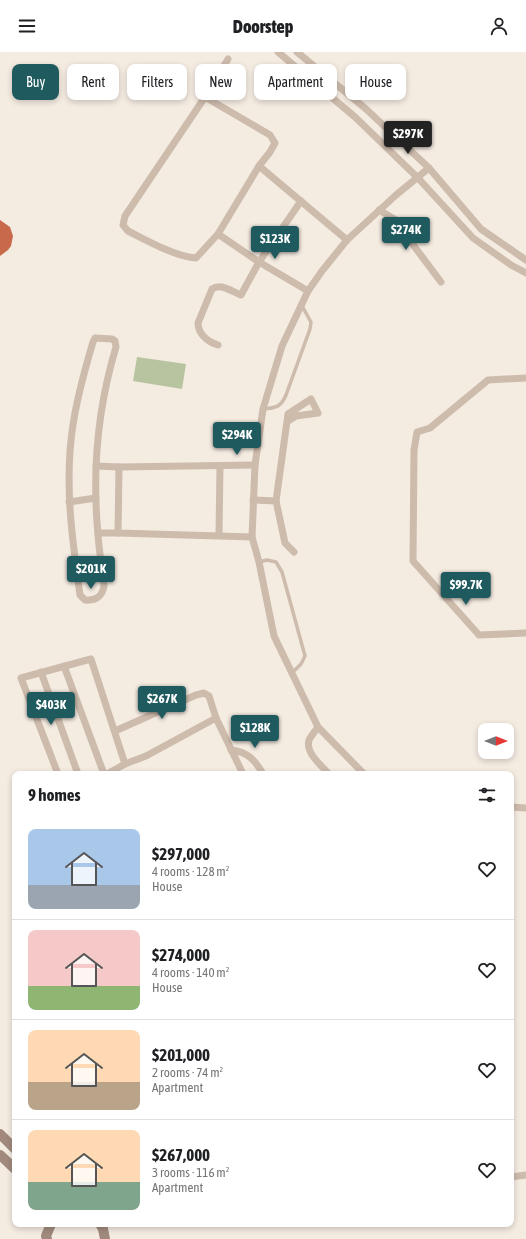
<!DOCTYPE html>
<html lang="en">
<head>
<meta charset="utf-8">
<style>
	:root { --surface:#fff; --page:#f6f6f6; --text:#202124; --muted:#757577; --line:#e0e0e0; --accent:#1f5a5e }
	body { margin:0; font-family:"Asap Condensed",sans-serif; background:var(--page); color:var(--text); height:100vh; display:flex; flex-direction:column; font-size:15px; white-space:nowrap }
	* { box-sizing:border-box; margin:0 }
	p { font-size:13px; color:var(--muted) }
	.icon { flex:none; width:22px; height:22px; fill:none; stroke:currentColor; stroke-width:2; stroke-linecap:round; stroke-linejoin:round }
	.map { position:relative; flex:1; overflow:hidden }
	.panel { position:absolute; left:12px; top:719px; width:502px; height:456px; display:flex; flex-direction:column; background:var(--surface); border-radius:8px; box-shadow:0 2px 6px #0003 }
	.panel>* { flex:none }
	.hud { position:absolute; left:12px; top:12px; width:502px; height:36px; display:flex; gap:8px }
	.needle { width:26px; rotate:90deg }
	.controls { position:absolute; left:478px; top:671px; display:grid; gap:8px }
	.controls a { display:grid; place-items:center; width:36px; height:36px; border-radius:8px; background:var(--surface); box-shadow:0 2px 6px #0003; font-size:20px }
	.price { position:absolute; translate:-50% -34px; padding:0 9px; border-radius:4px; background:var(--accent); color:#fff; font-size:13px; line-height:26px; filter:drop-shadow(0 1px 2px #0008) }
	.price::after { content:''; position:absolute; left:50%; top:24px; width:12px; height:9px; margin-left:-6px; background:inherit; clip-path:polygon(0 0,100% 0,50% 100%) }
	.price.selected { background:#222; color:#fff }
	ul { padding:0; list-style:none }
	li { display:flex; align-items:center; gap:12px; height:100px; padding:0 16px }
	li+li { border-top:1px solid var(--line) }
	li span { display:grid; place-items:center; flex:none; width:112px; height:80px; border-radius:8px; color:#555 }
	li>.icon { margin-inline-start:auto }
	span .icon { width:48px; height:48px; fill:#fffc; stroke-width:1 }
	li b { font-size:17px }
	h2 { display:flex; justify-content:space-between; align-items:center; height:48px; padding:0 16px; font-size:17px }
	.pill { padding:0 14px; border-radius:8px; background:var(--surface); box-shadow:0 2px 6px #0003; font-size:14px; line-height:36px }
	.pill.selected { background:var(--accent); color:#fff }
	header { display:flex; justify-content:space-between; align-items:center; height:52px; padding:0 16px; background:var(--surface); font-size:18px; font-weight:800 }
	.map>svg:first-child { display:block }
	.green { fill:#b8c4a0 }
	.building { fill:#c8694b }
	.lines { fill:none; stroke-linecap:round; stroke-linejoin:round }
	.lane { stroke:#cdbbac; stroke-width:3.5 }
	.street { stroke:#cdbbac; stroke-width:7 }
	.secondary { stroke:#a18a7d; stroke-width:10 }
</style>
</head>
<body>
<header><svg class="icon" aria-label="menu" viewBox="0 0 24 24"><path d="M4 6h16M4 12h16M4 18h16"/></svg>Doorstep<svg class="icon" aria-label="person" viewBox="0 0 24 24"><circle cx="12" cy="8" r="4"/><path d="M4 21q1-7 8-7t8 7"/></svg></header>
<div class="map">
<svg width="526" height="1187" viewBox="0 0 526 1187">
	<rect width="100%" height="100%" fill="#f4ebe1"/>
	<polygon class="green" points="137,305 186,312 182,337 133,329"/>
	<polygon class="building" points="0,168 10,175 13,184 11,194 8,198 0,204"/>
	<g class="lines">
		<g class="lane">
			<path d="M 263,357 C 276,356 281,355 286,343 L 310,277 L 311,270 L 302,254"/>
			<polyline points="259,510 267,508 276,510 282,520 305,604 301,612 292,621"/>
		</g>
		<g class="street">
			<polyline points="278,0 355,65 418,126 473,186 511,213 526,221"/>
			<polyline points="297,0 366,57 429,116 481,177 526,208"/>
			<path d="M 228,7 L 205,45 L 125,164 L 123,173 L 128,179 C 146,188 176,205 196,206 L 218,182 L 259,114 L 347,188"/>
			<polyline points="205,45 270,83 275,91 270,100 259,114"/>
			<polyline points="379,158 401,171 408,182 414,194 441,230"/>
			<polyline points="218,182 259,210 308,239"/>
			<path d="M 95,286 L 112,287 L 115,289 L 116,295 C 98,355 92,419 98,482 C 99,499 102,516 104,533 C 103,544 96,549 85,548 L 80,543 C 72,487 64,429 73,373 C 77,345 85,317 93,290 Z"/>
			<path d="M 218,293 C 208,290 198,282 198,271 L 212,237 C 221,231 231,239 241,243 L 259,210 L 301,149"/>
			<polyline points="526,326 488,328 430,376 417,380 414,398 413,509 479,583 526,581"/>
			<polyline points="96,414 119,415"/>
			<polyline points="253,448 276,449 285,491 294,500"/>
			<polyline points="276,449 288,362 311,347 318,361 296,364 288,369"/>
			<polyline points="69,450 96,446"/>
			<polyline points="98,481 118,481"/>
			<polyline points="219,483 220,414"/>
			<polyline points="252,485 118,481 119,415 255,413"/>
			<polyline points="64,614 104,722"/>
			<polyline points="41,620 78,722"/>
			<path d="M 318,675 C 315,679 311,684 309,688 C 305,701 322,714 329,722"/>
			<polyline points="115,679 196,643 204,641 209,644 216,666 243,722"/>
			<path d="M 231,698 C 248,700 255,708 263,722"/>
			<polyline points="58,722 21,626 91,607 125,712"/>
			<polyline points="107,722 125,712 146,704 216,666"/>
			<polyline points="364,722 318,675 274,584 259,510 252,485 255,413 263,357 282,294 308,239 322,219 347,188 396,143 429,116"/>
			<polyline points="511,755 526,756"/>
			<polyline points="511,1125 526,1123"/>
		</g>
		<g class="secondary">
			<polyline points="0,1082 15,1097"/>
			<polyline points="0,1103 15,1117"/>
			<polyline points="100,1172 103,1177 105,1187"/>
			<polyline points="47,1187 46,1184 51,1172"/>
		</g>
	</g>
</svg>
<div class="controls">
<a><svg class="needle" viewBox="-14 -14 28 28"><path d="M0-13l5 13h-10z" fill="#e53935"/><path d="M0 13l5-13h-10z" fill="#757577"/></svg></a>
</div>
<b class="price selected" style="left:408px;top:103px">$297K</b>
<b class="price" style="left:406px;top:199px">$274K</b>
<b class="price" style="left:275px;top:208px">$123K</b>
<b class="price" style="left:237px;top:404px">$294K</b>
<b class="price" style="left:91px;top:538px">$201K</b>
<b class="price" style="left:466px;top:554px">$99.7K</b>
<b class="price" style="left:162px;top:668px">$267K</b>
<b class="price" style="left:51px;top:674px">$403K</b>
<b class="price" style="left:255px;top:697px">$128K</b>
<div class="hud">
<a class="pill selected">Buy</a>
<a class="pill">Rent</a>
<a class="pill">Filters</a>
<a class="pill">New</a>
<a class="pill">Apartment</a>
<a class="pill">House</a>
</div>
<section class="panel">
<h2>9 homes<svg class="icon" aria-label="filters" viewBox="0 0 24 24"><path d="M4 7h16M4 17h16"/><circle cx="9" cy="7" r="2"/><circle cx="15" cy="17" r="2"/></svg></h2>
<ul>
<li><span style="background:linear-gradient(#a9c7e8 70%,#9aa5b1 0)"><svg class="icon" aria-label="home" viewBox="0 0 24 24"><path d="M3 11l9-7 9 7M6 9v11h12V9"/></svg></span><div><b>$297,000</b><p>4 rooms · 128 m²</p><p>House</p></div><svg class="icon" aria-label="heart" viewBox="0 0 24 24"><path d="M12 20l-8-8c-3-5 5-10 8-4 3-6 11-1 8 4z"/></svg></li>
<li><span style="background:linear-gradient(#f6c9c9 70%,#8fb573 0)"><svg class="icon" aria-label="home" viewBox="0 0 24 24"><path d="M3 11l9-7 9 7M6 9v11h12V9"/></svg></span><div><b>$274,000</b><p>4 rooms · 140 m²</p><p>House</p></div><svg class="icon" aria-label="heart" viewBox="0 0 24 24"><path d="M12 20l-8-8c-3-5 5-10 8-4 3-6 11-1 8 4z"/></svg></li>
<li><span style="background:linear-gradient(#ffd9b3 65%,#b9a48a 0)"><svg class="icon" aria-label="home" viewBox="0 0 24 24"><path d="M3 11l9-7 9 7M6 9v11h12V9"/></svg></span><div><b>$201,000</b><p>2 rooms · 74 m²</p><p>Apartment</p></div><svg class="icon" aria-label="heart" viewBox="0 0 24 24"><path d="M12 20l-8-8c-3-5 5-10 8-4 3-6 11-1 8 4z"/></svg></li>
<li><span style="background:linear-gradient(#ffd9b3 65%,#7fa58c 0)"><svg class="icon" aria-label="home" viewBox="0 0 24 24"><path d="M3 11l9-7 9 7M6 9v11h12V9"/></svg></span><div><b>$267,000</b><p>3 rooms · 116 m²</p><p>Apartment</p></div><svg class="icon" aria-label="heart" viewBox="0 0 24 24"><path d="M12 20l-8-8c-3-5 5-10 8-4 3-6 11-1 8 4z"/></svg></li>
</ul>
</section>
</div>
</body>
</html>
